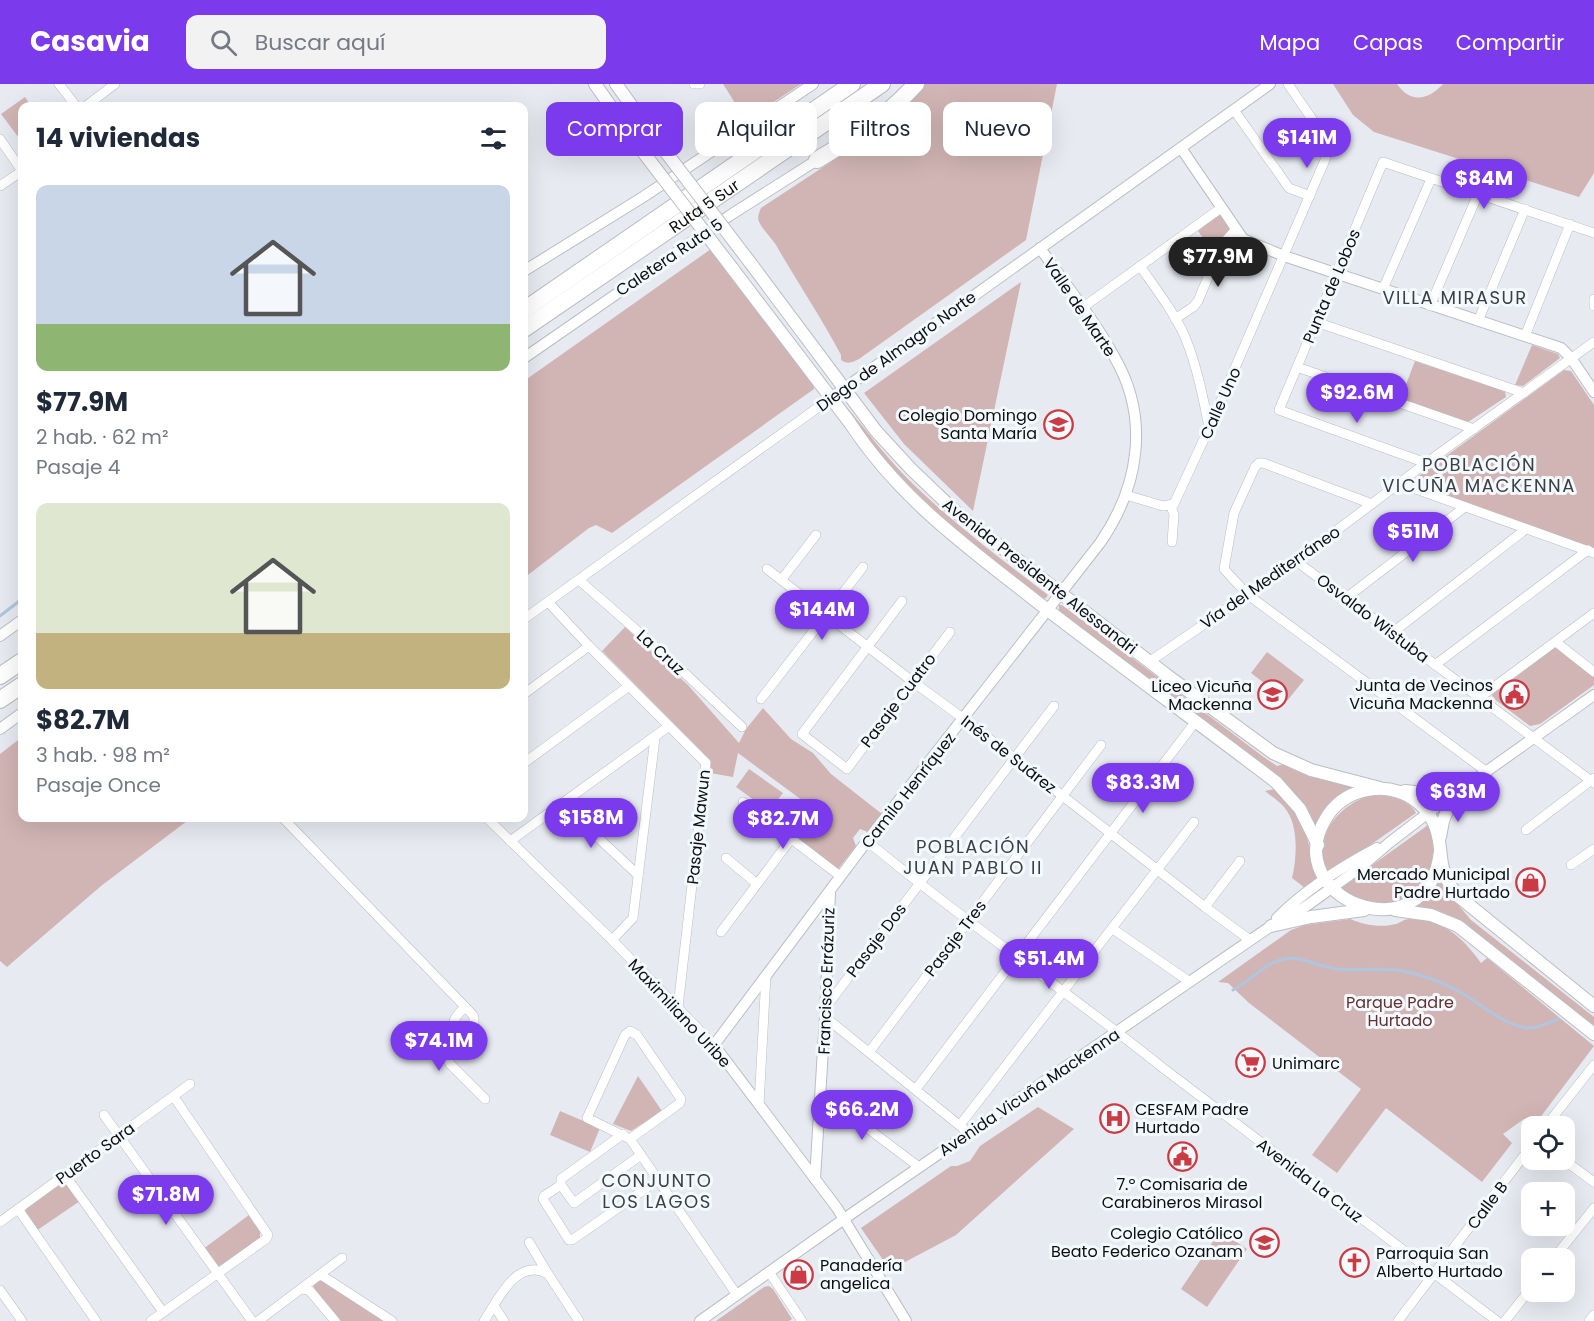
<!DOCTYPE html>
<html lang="es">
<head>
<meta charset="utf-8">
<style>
	:root { --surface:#fff; --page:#f2f2f3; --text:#1f2937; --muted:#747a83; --accent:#7c3aed }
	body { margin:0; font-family:Poppins,sans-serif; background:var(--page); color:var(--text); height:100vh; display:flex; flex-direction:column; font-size:22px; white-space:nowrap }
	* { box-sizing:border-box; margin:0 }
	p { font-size:20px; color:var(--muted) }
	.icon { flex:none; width:33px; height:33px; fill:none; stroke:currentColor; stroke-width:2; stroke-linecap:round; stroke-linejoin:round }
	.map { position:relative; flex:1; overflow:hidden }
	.side { position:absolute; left:18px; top:18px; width:510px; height:720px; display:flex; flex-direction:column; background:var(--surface); border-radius:12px; box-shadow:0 6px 24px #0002 }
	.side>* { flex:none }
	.top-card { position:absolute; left:546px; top:18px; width:570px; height:54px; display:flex; gap:12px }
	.tools { position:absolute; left:1521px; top:1032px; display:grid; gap:12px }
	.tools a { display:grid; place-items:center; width:54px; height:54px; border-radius:12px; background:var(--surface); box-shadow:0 6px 24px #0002; font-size:30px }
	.price { position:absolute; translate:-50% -51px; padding:0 14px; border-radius:21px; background:var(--accent); color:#fff; font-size:20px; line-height:39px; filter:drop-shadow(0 2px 3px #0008) }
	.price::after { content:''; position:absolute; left:50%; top:36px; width:18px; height:14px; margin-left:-9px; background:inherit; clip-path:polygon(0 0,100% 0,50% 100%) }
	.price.selected { background:#222; color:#fff }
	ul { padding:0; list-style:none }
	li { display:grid; align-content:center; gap:12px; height:318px; padding:0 18px }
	li span { display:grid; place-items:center; height:186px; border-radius:12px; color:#555 }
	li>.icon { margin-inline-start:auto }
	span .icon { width:108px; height:108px; fill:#fffc; stroke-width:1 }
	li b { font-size:26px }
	h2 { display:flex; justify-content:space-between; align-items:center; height:72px; padding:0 18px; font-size:26px }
	.tag { padding:0 21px; border-radius:12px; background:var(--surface); box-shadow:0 6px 24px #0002; font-size:21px; line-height:54px }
	.tag.selected { background:var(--accent); color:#fff }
	header { display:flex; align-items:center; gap:36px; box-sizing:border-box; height:84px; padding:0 30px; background:var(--accent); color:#fff }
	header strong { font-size:28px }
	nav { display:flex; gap:33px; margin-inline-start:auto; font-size:21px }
	.search { width:420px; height:54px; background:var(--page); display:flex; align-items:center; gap:15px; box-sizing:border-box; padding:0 21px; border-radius:12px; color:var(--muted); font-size:22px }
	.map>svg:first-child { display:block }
	.green { fill:#d1b5b4 }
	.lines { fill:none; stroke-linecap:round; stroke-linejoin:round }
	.stream { stroke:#b0c6df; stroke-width:3 }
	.minor-casing { stroke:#babec3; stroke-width:10 }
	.tertiary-casing { stroke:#babec3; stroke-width:12 }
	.secondary-casing { stroke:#babec3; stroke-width:14 }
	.motorway-casing { stroke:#babec3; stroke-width:18 }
	.minor { stroke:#fff; stroke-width:9 }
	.tertiary { stroke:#fff; stroke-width:10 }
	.secondary { stroke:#fff; stroke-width:12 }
	.motorway { stroke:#fff; stroke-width:16 }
	.secondary-bridge-casing { stroke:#babec3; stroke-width:14; stroke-linecap:butt }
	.secondary-bridge { stroke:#fff; stroke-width:12 }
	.labels { text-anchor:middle; stroke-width:6; stroke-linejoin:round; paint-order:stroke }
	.street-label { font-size:16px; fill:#0d0e10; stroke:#f4f9fe }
	.poi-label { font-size:16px; fill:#0d0e10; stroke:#f4f9fe; text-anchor:end }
	.park-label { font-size:16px; fill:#633130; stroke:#f4f9fe }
	.neighbourhood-label { font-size:18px; letter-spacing:1.5px; fill:#3c4044; stroke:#f4f9fe }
</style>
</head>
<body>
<header>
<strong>Casavia</strong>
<div class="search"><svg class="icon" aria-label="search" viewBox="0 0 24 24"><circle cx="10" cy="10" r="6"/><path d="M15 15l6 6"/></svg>Buscar aquí</div>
<nav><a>Mapa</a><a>Capas</a><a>Compartir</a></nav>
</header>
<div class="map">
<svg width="1594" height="1237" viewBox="0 0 1594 1237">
	<rect width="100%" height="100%" fill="#e7ebf1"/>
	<g class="green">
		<polygon points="723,0 801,0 746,36"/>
		<path d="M 924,0 L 1057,0 L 1026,156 L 859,275 C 853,278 848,281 841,276 L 841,271 C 821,233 797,198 776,161 C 771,153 763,146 759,138 C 757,133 759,129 761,124 L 878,47 L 900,26 Z"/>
		<path d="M 1333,0 L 1397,0 C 1411,20 1428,16 1443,0 L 1594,0 L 1594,89 L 1579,113 L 1374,48 L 1353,31 Z"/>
		<polygon points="25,13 31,22 22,22 22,58 1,30"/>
		<polygon points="1218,130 1221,130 1231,146 1221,155 1214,169 1198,147"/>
		<polygon points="711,165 813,301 814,305 612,449 596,441 589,444 524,494 524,297"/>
		<polygon points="1021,198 973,427 904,360 864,309"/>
		<polygon points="1532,261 1558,270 1560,274 1523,302 1515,301"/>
		<polygon points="1415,277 1505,307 1506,313 1468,338 1400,316"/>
		<polygon points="1564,286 1571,287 1594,321 1594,465 1412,400 1412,397"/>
		<path d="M 841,317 C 864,342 883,370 907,394 C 950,437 1000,474 1048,511 L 1046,514 L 1043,514 C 977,464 909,415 861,347 C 854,338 845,326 841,317 Z"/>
		<polygon points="1059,521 1062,521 1265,674 1277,682 1284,680 1359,703 1315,744 1300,716 1282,696 1064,531 1059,527"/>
		<polygon points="625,543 688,601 739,659 746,645 763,624 791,655 813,669 831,690 882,730 868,748 860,745 853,754 856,762 838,785 835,785 791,750 810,722 738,669 733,693 710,689 711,677 602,567"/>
		<polygon points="1551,564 1558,564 1594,592 1594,601 1540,640 1530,642 1493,614 1492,610"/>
		<polygon points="1267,568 1304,596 1287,617 1251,589"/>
		<polygon points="22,653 22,734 191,734 101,802 7,883 0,877 0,670"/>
		<polygon points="749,685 783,709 769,727 736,703"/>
		<path d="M 1275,705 L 1292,723 L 1305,747 L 1318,793 L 1305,804 L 1292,794 C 1297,773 1299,740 1284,723 C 1279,717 1271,712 1265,707 Z"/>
		<path d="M 1368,712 C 1384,710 1408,713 1416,729 L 1356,771 L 1328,788 C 1309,756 1338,722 1368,712 Z"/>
		<path d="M 1428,741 C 1446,784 1414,825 1368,820 C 1358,819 1347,809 1339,805 Z"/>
		<polygon points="1439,790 1450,811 1471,836 1594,933 1594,942 1471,844 1445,830 1411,823 1434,799"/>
		<path d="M 1350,835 C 1365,841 1379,844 1396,840 C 1400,839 1404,835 1409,835 C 1413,834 1419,836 1423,836 C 1450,841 1466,858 1481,879 L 1487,874 L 1594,962 L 1539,1035 L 1524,1035 L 1503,1050 L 1512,1059 L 1482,1098 L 1386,1024 L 1337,1089 L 1312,1071 L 1361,1005 L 1249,919 L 1228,899 L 1218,898 L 1291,846 L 1305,841 Z"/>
		<polygon points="638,992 662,1027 631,1047 613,1040"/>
		<polygon points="1038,1023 1074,1045 956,1151 890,1186 861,1144 951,1082 957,1082 970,1077 980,1062"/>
		<polygon points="560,1027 600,1044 590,1068 550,1051"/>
		<polygon points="59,1099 66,1100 80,1117 36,1147 25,1130 26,1125"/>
		<polygon points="249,1131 260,1147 260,1155 218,1183 203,1165"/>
		<polygon points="1220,1147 1247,1165 1207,1223 1181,1205"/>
		<polygon points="318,1197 323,1197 386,1237 341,1237 314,1204 313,1200"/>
		<polygon points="769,1202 773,1205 792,1235 789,1237 716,1237 764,1203"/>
	</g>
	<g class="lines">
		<g class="stream">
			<polyline points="0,532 22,515"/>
			<path d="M 1233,906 C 1251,897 1264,879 1284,875 C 1301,871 1321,884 1338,885 C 1363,887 1391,882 1416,890 C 1434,895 1454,904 1470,914 C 1488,926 1506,941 1527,944 C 1537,945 1549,939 1558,935"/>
		</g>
		<defs>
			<g id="minor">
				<polyline points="59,0 76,22"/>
				<polyline points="694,0 700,0"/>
				<polyline points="86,22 115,0"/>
				<polyline points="1234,26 1289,104 1310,112"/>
				<polyline points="0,55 22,87"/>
				<polyline points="0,102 22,87"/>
				<path d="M 1140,182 C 1156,205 1174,228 1185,253 C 1197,282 1203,313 1209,343"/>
				<polyline points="1383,205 1431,95"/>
				<polyline points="1594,215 1594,222"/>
				<polyline points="1430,222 1478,110"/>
				<polyline points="1082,224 1221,124"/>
				<polyline points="1175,235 1193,223 1198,217 1221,162 1236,145"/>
				<polyline points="1478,237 1525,125"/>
				<polyline points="1316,238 1524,309"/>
				<polyline points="1525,252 1570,140"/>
				<polyline points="1297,283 1474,345"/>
				<polyline points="1426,379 1279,326 1383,78 1594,149"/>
				<polyline points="1399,399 1594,469"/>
				<polyline points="1126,411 1163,422 1174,420 1209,344 1325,76 1327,64 1325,54 1288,0"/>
				<polyline points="1372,420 1263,379 1259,379 1255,383 1234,429 1224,485 1247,510 1487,688"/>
				<polyline points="1171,422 1174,431 1172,458"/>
				<polyline points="1296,477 1594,699"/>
				<polyline points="767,485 912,597 964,635 1205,823 1250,856"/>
				<polyline points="782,495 816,451"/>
				<polyline points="579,496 674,579 742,643"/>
				<polyline points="1346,514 1465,423"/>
				<polyline points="902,517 802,650 847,685 950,548"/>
				<polyline points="548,518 589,562 706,679 678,923"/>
				<polyline points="524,535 831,314"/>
				<polyline points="1392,549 1526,445"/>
				<polyline points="1556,558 1594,588"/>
				<polyline points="1149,578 1296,477 1426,379 1594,258"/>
				<polyline points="1435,581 1588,466"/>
				<polyline points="524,610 589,562"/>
				<polyline points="1479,614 1594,529"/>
				<polyline points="761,615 863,483"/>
				<polyline points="524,679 629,602"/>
				<polyline points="743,718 840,792"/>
				<polyline points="562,720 638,791"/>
				<path d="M 283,734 L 473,931 C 480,948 453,959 447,973 L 450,980 L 485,1015"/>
				<polyline points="487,734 612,856 714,961"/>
				<polyline points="1526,746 1594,694"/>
				<polyline points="510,757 669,642"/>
				<path d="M 867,757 C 963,837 1066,906 1163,984 L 1497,1237"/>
				<polyline points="726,774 757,800"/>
				<polyline points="1571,781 1594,765"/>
				<polyline points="1205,823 1240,777"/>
				<polyline points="1113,845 1190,898"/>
				<polyline points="721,848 791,755"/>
				<polyline points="612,856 633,834 655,654"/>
				<polyline points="826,923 1054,622"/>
				<polyline points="825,933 964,1045"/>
				<path d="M 463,954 C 449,940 452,936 465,923"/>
				<polyline points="870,967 1101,661"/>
				<polyline points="916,1005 1196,637"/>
				<polyline points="821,1009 919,1083"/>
				<polyline points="759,1021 766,891"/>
				<polyline points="104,1031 252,1237"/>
				<polyline points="960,1041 1194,738"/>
				<polyline points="1546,1042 1594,981"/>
				<polyline points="623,1050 561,1095 561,1101 574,1119 641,1071"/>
				<polyline points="630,1055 680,1019 681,1015 637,951 630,947 625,951 587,1034 630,1055 737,1211"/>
				<polyline points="1564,1076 1594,1098"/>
				<polyline points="65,1091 163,1228"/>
				<polyline points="561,1101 544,1112 543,1115 569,1156 572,1156 658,1096"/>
				<polyline points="18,1125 96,1237"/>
				<polyline points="0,1138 190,1000"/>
				<polyline points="529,1158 548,1190"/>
				<polyline points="1554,1174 1594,1124"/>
				<polyline points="769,1188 802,1237"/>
				<polyline points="321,1191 392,1237"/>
				<polyline points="302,1205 310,1207 335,1237"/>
				<polyline points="0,1206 22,1237"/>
				<polyline points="494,1222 504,1237"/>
				<polyline points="151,1237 266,1155 268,1151 174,1013"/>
				<polyline points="258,1237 342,1174"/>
				<path d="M 484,1237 C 498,1216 517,1172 548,1190 L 579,1237"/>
				<polyline points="1398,1237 1532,1061"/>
				<polyline points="1505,1237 1532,1203"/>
				<polyline points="1589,1237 1594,1231"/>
			</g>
			<g id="tertiary">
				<polyline points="1181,64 1243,155 1284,172 1561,264 1571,274 1594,308"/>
				<polyline points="524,187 643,113 813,0"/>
				<polyline points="524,274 729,132 817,76"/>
				<polyline points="831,314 1270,0"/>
				<polyline points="0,552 22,536"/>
				<polyline points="0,645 22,629"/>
				<path d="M 1277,834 C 1305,806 1343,782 1377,764"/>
				<polyline points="815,1095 825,933 830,808"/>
				<polyline points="700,1237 854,1128 1271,842 1305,823 1361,783 1389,759 1428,729 1594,611"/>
				<path d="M 906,1237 L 837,1124 L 714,961 L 867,757 L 1100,459 C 1139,403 1150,335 1115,274 C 1094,235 1065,200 1040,164"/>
			</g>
			<g id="secondary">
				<polyline points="595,0 640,64"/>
				<polyline points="616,0 655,54"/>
				<polyline points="749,177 876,347 911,385 957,429 1168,592 1273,669 1311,686 1380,704"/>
				<path d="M 732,184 L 850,339 C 899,414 966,462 1036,517 C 1115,578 1196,637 1276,698 L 1300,725 L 1318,761"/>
				<polyline points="1405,707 1453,712 1443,737 1440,753"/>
				<path d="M 1440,768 C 1427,875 1273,814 1328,731 C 1339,715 1355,707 1374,705 C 1405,702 1432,723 1438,752 C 1441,764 1440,776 1444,788 C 1447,797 1452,805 1458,812 L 1594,922"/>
				<polyline points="1395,826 1431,831 1458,842 1594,950"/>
				<polyline points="1271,842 1311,833 1364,826"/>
			</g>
			<g id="motorway">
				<path d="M 817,76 C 854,54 887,32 916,0"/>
				<polyline points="524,226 852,0"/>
				<path id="s1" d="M 524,245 L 882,0"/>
				<polyline points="0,592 22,577"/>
				<polyline points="0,616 22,601"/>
			</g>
		</defs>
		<use href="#minor" class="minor-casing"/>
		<use href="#tertiary" class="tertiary-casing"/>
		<use href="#secondary" class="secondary-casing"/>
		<use href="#motorway" class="motorway-casing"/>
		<use href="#minor" class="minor"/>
		<use href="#tertiary" class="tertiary"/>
		<use href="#secondary" class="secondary"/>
		<use href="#motorway" class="motorway"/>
		<defs>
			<g id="secondary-bridge">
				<polyline points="655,54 749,177"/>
				<polyline points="640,64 732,184"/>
			</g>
		</defs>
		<use href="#secondary-bridge" class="secondary-bridge-casing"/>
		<use href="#secondary-bridge" class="secondary-bridge"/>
	</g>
	<defs>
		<symbol id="school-ring" viewBox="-11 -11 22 22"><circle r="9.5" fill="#f4f9fe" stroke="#cb3b44" stroke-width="1.5"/><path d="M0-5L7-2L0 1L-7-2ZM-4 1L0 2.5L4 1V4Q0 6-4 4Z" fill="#cb3b44"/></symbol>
		<symbol id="civic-ring" viewBox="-11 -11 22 22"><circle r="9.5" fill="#f4f9fe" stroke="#cb3b44" stroke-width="1.5"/><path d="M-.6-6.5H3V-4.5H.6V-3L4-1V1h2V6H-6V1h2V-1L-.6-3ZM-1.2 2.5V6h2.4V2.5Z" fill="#cb3b44"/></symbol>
		<symbol id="shop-ring" viewBox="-11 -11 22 22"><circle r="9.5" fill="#f4f9fe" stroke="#cb3b44" stroke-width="1.5"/><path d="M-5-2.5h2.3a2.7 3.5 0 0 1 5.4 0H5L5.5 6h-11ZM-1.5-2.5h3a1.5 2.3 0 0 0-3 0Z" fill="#cb3b44"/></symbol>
		<symbol id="supermarket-ring" viewBox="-11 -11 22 22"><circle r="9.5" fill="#f4f9fe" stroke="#cb3b44" stroke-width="1.5"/><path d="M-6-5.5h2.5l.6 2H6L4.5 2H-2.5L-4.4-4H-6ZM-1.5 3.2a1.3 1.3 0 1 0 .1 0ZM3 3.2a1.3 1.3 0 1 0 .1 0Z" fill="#cb3b44"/></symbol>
		<symbol id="hospital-ring" viewBox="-11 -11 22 22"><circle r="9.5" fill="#f4f9fe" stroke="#cb3b44" stroke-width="1.5"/><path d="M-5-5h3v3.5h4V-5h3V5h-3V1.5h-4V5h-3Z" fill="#cb3b44"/></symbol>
		<symbol id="church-ring" viewBox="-11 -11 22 22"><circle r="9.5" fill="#f4f9fe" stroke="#cb3b44" stroke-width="1.5"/><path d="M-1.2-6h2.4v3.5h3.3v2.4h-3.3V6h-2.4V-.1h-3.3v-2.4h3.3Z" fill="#cb3b44"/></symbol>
	</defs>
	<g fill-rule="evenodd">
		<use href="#school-ring" x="1042" y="324" width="33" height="33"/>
		<use href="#civic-ring" x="1498" y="594" width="33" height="33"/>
		<use href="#school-ring" x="1256" y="594" width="33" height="33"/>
		<use href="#shop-ring" x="1514" y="782" width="33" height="33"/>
		<use href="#supermarket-ring" x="1234" y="962" width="33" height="33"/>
		<use href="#hospital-ring" x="1098" y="1018" width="33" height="33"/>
		<use href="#civic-ring" x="1166" y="1056" width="33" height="33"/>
		<use href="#school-ring" x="1248" y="1142" width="33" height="33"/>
		<use href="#church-ring" x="1338" y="1162" width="33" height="33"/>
		<use href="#shop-ring" x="782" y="1174" width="33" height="33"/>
	</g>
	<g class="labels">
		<g class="street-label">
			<text dy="6" stroke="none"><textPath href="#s1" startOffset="218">Ruta 5 Sur</textPath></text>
			<text transform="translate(669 173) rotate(-34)" y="6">Caletera Ruta 5</text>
			<text transform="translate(1331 202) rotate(-67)" y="6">Punta de Lobos</text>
			<text transform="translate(1080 223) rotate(56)" y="6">Valle de Marte</text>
			<text transform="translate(896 267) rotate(-36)" y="6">Diego de Almagro Norte</text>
			<text transform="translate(1220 319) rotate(-66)" y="6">Calle Uno</text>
			<text transform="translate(1040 492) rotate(38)" y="6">Avenida Presidente Alessandri</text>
			<text transform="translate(1270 493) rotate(-35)" y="6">Vía del Mediterráneo</text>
			<text transform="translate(1373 534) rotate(37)" y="6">Osvaldo Wistuba</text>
			<text transform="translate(661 568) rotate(42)" y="6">La Cruz</text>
			<text transform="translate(898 616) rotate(-53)" y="6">Pasaje Cuatro</text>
			<text transform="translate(1009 670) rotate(38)" y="6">Inés de Suárez</text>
			<text transform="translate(908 706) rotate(-52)" y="6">Camilo Henríquez</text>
			<text transform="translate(698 743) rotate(-84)" y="6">Pasaje Mawun</text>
			<text transform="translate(955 854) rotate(-53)" y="6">Pasaje Tres</text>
			<text transform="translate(876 856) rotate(-53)" y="6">Pasaje Dos</text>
			<text transform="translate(826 897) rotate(-88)" y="6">Francisco Errázuriz</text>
			<text transform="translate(680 929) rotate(47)" y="6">Maximiliano Uribe</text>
			<text transform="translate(1029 1008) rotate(-34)" y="6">Avenida Vicuña Mackenna</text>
			<text transform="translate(95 1069) rotate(-36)" y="6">Puerto Sara</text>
			<text transform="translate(1310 1096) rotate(37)" y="6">Avenida La Cruz</text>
			<text transform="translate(1487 1121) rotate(-53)" y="6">Calle B</text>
		</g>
		<g class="poi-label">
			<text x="1037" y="337">Colegio Domingo<tspan x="1037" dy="18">Santa María</tspan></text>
			<text x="1493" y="607">Junta de Vecinos<tspan x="1493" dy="18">Vicuña Mackenna</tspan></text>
			<text x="1252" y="608">Liceo Vicuña<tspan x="1252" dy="18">Mackenna</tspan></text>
			<text x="1510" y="796">Mercado Municipal<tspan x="1510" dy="18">Padre Hurtado</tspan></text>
			<text x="1272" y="985" text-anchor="start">Unimarc</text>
			<text x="1135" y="1031" text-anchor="start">CESFAM Padre<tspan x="1135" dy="18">Hurtado</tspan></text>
			<text x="1182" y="1106" text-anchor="middle">7.º Comisaria de<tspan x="1182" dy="18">Carabineros Mirasol</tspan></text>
			<text x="1243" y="1155">Colegio Católico<tspan x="1243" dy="18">Beato Federico Ozanam</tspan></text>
			<text x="1376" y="1175" text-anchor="start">Parroquia San<tspan x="1376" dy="18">Alberto Hurtado</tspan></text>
			<text x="820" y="1187" text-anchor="start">Panadería<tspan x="820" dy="18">angelica</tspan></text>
		</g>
		<g class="park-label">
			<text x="1400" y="924">Parque Padre<tspan x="1400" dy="18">Hurtado</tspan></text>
		</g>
		<g class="neighbourhood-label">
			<text x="1455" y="220">VILLA MIRASUR</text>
			<text x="1479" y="387">POBLACIÓN<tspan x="1479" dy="21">VICUÑA MACKENNA</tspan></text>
			<text x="973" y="769">POBLACIÓN<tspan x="973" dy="21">JUAN PABLO II</tspan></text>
			<text x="657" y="1103">CONJUNTO<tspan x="657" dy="21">LOS LAGOS</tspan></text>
		</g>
	</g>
</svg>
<div class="tools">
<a><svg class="icon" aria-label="locate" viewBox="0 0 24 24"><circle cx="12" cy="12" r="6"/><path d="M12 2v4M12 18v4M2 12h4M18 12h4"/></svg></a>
<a>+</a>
<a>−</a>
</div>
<b class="price" style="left:1307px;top:85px">$141M</b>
<b class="price" style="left:1484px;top:126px">$84M</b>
<b class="price selected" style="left:1218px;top:204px">$77.9M</b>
<b class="price" style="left:1357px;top:340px">$92.6M</b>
<b class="price" style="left:1413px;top:479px">$51M</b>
<b class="price" style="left:822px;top:557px">$144M</b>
<b class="price" style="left:1143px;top:730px">$83.3M</b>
<b class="price" style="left:1458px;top:739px">$63M</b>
<b class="price" style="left:591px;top:765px">$158M</b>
<b class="price" style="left:783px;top:766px">$82.7M</b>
<b class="price" style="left:1049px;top:906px">$51.4M</b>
<b class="price" style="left:439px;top:988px">$74.1M</b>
<b class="price" style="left:862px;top:1057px">$66.2M</b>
<b class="price" style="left:166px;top:1142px">$71.8M</b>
<div class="top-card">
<a class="tag selected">Comprar</a>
<a class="tag">Alquilar</a>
<a class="tag">Filtros</a>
<a class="tag">Nuevo</a>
</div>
<section class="side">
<h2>14 viviendas<svg class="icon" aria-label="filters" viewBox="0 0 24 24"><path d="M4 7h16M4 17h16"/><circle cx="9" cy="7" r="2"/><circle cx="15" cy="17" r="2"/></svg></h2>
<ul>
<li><span style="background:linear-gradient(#c9d6e8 75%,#8fb573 0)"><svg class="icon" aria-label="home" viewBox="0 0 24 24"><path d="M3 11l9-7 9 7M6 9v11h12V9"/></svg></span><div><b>$77.9M</b><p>2 hab. · 62 m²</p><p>Pasaje 4</p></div></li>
<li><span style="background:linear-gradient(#dfe7d0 70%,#c2b280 0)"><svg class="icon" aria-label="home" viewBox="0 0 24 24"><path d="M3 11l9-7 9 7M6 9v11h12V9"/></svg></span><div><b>$82.7M</b><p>3 hab. · 98 m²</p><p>Pasaje Once</p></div></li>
</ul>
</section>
</div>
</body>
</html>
